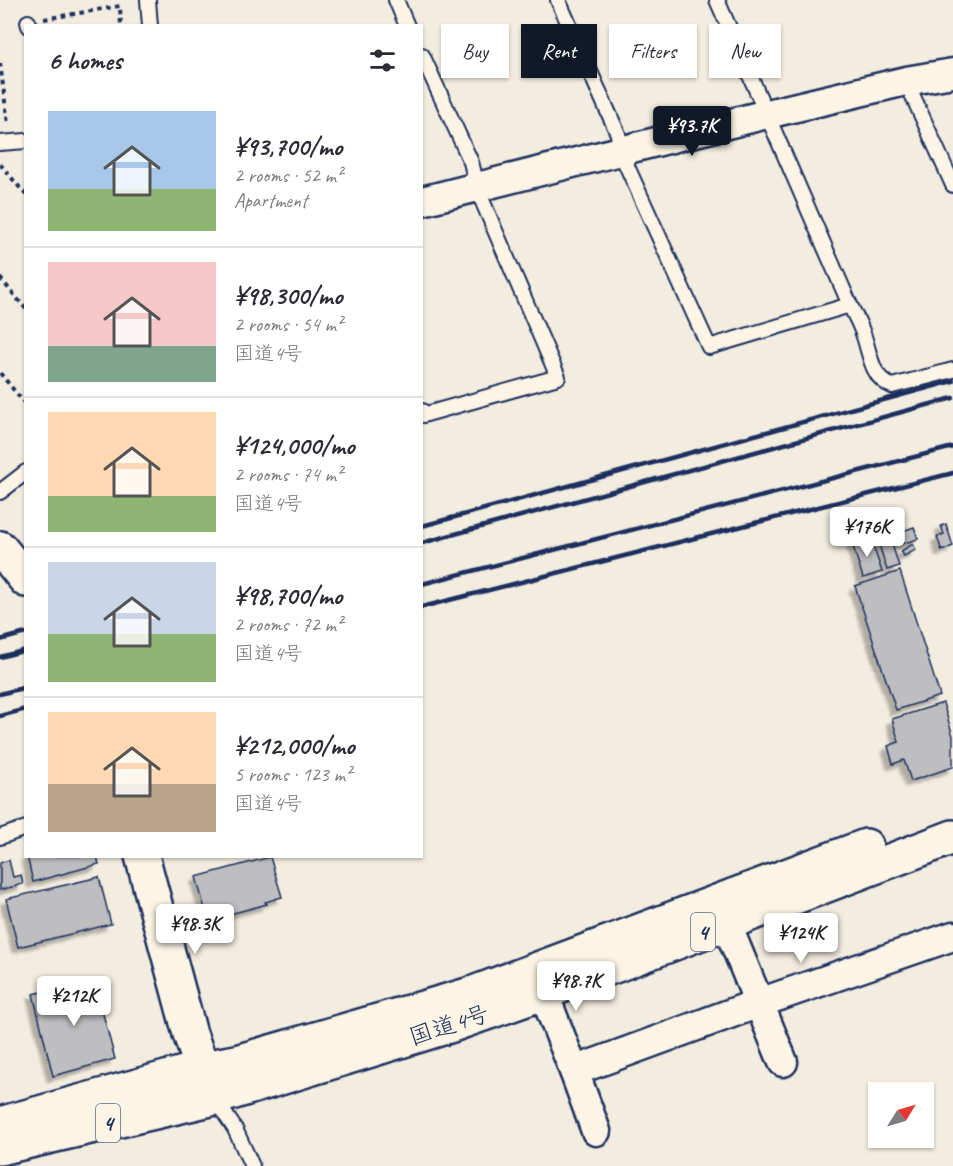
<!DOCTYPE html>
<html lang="en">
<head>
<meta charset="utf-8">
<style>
	:root { --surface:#fff; --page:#f2f2f3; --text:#2b2b33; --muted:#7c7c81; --line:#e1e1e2; --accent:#111827 }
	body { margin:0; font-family:Caveat,"Klee One",sans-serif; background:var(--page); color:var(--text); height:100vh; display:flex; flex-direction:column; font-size:22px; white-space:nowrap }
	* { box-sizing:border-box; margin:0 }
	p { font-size:20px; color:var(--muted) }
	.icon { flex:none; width:33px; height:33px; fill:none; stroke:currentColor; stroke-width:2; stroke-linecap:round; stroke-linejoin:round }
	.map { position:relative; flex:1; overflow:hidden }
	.sheet { position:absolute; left:24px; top:24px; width:399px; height:834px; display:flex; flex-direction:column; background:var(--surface); border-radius:0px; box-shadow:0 2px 4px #0004 }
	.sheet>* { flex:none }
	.top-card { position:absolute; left:441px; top:24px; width:422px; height:54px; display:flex; gap:12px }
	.needle { width:39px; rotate:53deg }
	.tools { position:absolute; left:868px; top:1082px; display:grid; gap:12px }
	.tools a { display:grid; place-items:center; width:66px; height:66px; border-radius:0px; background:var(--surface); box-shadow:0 2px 4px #0004; font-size:30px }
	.price { position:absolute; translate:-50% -51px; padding:0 14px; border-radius:6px; background:#fff; color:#222; font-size:20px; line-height:39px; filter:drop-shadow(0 2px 3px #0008) }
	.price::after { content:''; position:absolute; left:50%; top:36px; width:18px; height:14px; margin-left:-9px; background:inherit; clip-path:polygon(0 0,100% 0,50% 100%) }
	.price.selected { background:var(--accent); color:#fff }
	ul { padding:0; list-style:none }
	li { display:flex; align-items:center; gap:18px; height:150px; padding:0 24px }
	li+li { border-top:2px solid var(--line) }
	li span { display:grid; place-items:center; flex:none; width:168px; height:120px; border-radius:0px; color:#555 }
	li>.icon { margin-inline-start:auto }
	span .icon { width:72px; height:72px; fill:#fffc; stroke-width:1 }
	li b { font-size:26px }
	h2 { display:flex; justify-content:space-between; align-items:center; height:72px; padding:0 24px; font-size:26px }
	.tag { padding:0 21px; border-radius:0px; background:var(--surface); box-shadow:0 2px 4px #0004; font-size:21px; line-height:54px }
	.tag.selected { background:var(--accent); color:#fff }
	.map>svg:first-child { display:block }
	.building { fill:#bebec0; stroke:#1b2f5e; stroke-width:1.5; filter:url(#shadow) }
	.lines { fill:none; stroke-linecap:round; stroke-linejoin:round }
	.service-casing { stroke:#1b2f5e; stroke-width:18 }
	.minor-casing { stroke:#1b2f5e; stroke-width:33 }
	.tertiary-casing { stroke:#1b2f5e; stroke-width:38 }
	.trunk-casing { stroke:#1b2f5e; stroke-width:38 }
	.path { stroke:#1b2f5e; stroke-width:4; stroke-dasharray:4.5 4.5; stroke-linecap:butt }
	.service { stroke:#fcf5e5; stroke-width:14 }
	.minor { stroke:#fcf5e5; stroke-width:28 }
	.tertiary { stroke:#fcf5e5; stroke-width:33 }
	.trunk { stroke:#fcf5e5; stroke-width:33 }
	.rail { stroke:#1b2f5e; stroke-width:4.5 }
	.labels { text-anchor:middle; stroke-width:4.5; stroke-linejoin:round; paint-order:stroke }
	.shield { fill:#fcf5e5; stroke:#5e6a86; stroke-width:1.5 }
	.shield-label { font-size:22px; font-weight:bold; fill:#1b2f5e }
	.street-label { font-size:24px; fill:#1b2f5e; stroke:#fcf5e5 }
</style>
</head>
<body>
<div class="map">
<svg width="953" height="1166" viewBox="0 0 953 1166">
	<defs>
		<filter id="shadow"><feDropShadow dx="-5.5" dy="5.5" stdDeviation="1.5" flood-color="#0004"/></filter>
	</defs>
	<rect width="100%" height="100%" fill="#f3ede0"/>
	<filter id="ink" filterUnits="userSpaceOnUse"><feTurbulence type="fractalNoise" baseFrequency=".0167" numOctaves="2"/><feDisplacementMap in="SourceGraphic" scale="12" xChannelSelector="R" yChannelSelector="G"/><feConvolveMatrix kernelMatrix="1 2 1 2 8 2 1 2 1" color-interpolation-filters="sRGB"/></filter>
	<g filter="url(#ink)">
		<g class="building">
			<polygon points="946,524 953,546 942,551 937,537 944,534 941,526"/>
			<polygon points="914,527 918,539 901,544 897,533"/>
			<polygon points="882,533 884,537 889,535 899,566 887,570 876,535"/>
			<polygon points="870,537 882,572 863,578 852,543"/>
			<polygon points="913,544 916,550 904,556 901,551"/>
			<polygon points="900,571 940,696 896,710 855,586"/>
			<polygon points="943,703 953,736 953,767 911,781 904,760 893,764 888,746 899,742 892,719"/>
			<polygon points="27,856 97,856 99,864 33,882"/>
			<polygon points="270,857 282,897 265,902 267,904 208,920 196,877"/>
			<polygon points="9,860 13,877 21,875 23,884 0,890 0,863"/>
			<polygon points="99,877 111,924 18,947 6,899"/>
			<polygon points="94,980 115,1059 53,1076 33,994"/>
		</g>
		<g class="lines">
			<defs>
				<g id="service">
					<polyline points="148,0 150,26"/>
					<polyline points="396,0 407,26"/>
					<polyline points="558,0 618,134 620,151 709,347 850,305 717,0"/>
					<polyline points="28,22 29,26"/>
					<polyline points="422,55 471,162 477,186 482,200 558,377 423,415 422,411"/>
					<polyline points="906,81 953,185"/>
					<polyline points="0,143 26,141"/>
					<path d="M 850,305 C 854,314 859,322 862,331 C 870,350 870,378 892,386 L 953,370"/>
					<polyline points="0,492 26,472"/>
					<polyline points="0,837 26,828"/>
					<polyline points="214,1097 235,1129 252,1166"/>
				</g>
				<g id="minor">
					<polyline points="422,201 767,114 906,81 953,73"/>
					<polyline points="536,973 574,1071"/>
					<polyline points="783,1062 759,1003 953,936"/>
					<polyline points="596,1131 574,1071 759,1003 718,903"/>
				</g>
				<g id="tertiary">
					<polyline points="0,548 26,580"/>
					<polyline points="142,856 190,1034 202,1068"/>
				</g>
				<g id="trunk">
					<polyline points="0,1124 202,1068 236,1062 471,994 866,846"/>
					<polyline points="0,1148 215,1098 452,1025 543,993 953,837"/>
				</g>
			</defs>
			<use href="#service" class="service-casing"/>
			<use href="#minor" class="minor-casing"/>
			<use href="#tertiary" class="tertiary-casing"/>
			<use href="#trunk" class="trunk-casing"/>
			<g class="path">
				<polyline points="44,19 120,6 121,26"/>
				<polyline points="0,63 8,124"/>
				<polyline points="0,164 26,195"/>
				<polyline points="0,278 26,309"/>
				<polyline points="0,373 26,405"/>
			</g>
			<use href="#service" class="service"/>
			<use href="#minor" class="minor"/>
			<use href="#tertiary" class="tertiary"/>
			<use href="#trunk" class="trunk"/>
			<g class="rail">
				<polyline points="422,526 953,381"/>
				<polyline points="422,543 953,398"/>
				<polyline points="422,584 953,447"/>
				<polyline points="422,607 953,473"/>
				<polyline points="0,640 26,633"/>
				<polyline points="0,657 26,650"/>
				<polyline points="0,694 26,687"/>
				<polyline points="0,716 26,709"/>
			</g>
		</g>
	</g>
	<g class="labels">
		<g class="shield">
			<rect x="691" y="913" width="24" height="38" rx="4.5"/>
			<rect x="96" y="1104" width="24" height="38" rx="4.5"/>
		</g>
		<g class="shield-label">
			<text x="703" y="940">4</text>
			<text x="108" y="1131">4</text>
		</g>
		<g class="street-label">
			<text transform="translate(449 1025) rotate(-18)" y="8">国道4号</text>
		</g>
	</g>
</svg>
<div class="tools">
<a><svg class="needle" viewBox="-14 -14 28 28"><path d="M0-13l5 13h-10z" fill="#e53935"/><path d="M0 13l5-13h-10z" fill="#7c7c81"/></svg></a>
</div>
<b class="price selected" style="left:692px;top:157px">¥93.7K</b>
<b class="price" style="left:867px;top:558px">¥176K</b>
<b class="price" style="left:195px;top:955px">¥98.3K</b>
<b class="price" style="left:801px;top:964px">¥124K</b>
<b class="price" style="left:576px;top:1012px">¥98.7K</b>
<b class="price" style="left:74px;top:1027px">¥212K</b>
<div class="top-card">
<a class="tag">Buy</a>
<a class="tag selected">Rent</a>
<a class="tag">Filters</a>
<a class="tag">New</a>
</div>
<section class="sheet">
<h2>6 homes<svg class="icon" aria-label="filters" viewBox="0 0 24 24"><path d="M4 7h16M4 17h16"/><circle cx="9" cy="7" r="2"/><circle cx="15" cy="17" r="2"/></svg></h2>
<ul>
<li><span style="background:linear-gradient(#a9c7e8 65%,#8fb573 0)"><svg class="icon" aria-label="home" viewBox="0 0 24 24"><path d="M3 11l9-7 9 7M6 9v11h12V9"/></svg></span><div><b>¥93,700/mo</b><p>2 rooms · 52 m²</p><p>Apartment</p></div></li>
<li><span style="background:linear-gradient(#f6c9c9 70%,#7fa58c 0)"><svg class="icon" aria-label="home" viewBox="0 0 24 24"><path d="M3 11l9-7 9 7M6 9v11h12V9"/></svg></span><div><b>¥98,300/mo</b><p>2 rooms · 54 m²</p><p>国道4号</p></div></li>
<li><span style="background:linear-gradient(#ffd9b3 70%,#8fb573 0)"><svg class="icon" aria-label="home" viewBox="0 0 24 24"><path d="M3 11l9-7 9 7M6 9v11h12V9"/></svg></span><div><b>¥124,000/mo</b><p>2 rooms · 74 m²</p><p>国道4号</p></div></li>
<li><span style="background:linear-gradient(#c9d6e8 60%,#8fb573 0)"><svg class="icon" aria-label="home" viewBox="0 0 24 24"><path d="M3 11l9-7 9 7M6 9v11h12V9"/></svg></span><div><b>¥98,700/mo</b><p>2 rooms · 72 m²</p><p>国道4号</p></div></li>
<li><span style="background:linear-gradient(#ffd9b3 60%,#b9a48a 0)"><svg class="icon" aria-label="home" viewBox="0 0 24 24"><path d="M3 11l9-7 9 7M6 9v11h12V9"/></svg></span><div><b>¥212,000/mo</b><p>5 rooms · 123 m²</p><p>国道4号</p></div></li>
</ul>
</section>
</div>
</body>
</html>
